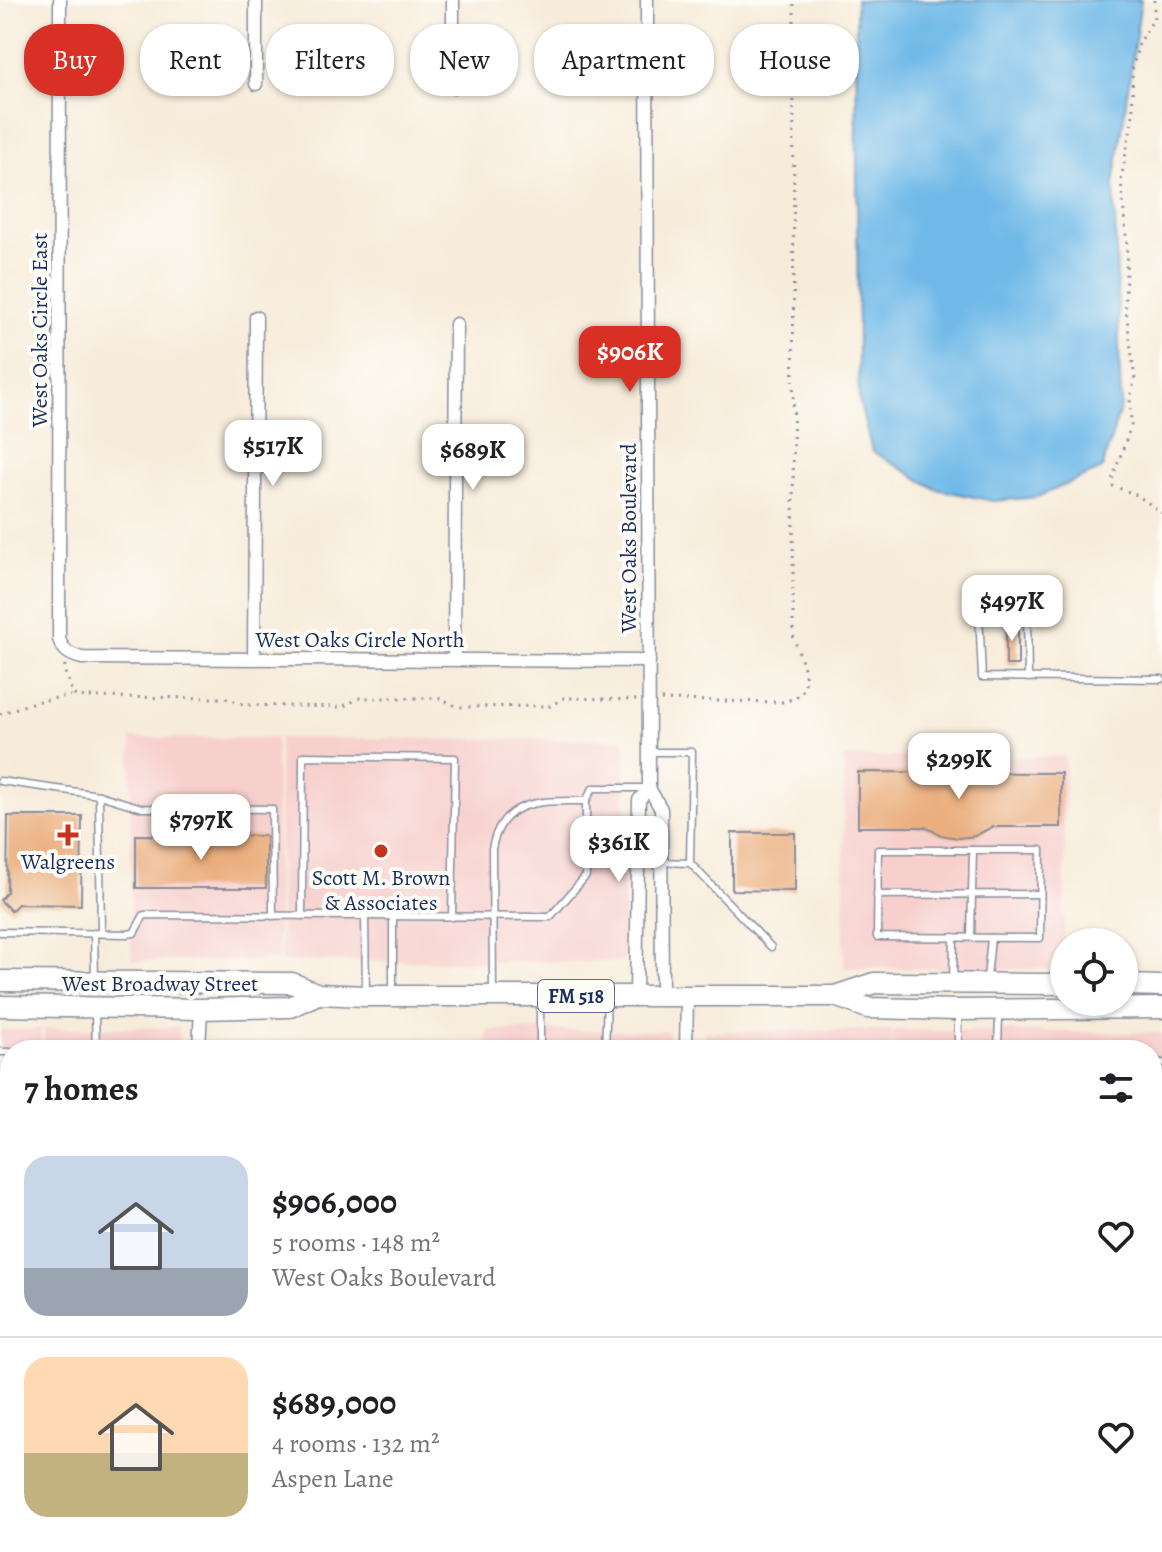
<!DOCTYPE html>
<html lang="en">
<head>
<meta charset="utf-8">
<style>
	:root { --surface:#fff; --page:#f2f2f2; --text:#202124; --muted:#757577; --line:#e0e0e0; --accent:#d93025 }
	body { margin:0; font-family:Alegreya,serif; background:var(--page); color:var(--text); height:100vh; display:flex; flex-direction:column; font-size:30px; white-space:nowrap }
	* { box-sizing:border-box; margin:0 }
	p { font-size:26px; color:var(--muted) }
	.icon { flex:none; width:44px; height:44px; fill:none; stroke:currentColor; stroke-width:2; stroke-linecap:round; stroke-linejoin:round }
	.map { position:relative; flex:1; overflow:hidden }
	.side { position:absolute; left:0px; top:1040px; width:1162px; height:512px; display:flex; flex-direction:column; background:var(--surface); border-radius:32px 32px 0 0; box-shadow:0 2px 6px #0004 }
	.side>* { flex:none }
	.banner { position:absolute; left:24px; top:24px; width:1114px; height:72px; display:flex; gap:16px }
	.buttons { position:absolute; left:1050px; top:928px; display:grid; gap:16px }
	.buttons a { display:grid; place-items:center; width:88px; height:88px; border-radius:50%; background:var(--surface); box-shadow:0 2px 6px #0004; font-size:40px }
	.price { position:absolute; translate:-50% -68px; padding:0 18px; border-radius:16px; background:#fff; color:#222; font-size:26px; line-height:52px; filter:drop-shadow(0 2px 4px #0008) }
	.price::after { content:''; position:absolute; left:50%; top:48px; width:24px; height:18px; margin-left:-12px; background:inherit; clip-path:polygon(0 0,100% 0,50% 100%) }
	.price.active { background:var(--accent); color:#fff }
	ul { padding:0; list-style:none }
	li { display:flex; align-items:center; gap:24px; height:200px; padding:0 24px }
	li+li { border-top:2px solid var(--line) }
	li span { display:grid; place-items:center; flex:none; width:224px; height:160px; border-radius:24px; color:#555 }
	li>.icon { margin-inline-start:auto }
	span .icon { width:96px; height:96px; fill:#fffc; stroke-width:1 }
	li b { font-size:34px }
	h2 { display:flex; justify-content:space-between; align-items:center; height:96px; padding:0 24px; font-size:34px }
	.pill { padding:0 28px; border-radius:32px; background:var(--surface); box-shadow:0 2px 6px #0004; font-size:28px; line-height:72px }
	.pill.active { background:var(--accent); color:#fff }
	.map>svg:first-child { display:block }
	.built { fill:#f7d0ce }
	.water { fill:#70b9e8; stroke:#4674a3; stroke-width:2 }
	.building { fill:#ebae7e }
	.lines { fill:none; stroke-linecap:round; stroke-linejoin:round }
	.lane-casing { stroke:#898d9c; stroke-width:9 }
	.street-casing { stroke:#898d9c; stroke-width:15 }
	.primary-casing { stroke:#898d9c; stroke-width:23 }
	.path { stroke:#898d9c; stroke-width:3; stroke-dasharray:2 6; stroke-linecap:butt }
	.lane { stroke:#fff; stroke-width:6 }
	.street { stroke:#fff; stroke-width:12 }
	.primary { stroke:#fff; stroke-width:20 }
	.poi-dot { fill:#c8321e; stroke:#fdfcf7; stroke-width:3 }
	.labels { text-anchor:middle; stroke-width:8; stroke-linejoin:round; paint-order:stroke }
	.shield { fill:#fdfcf7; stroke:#5f6c8c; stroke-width:2 }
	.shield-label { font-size:20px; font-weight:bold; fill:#1b2f5e }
	.street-label { font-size:22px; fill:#1b2f5e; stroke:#fdfcf7 }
	.poi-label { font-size:22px; fill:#1b2f5e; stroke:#fdfcf7 }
</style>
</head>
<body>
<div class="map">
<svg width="1162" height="1552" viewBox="0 0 1162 1552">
	<rect width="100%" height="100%" fill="#fdfcf7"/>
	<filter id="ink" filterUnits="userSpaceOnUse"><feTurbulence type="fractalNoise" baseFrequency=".0125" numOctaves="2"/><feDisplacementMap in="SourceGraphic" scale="16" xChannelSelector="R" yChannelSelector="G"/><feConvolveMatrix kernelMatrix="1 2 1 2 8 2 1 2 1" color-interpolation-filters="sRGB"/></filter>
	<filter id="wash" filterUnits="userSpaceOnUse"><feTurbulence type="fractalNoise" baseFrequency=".006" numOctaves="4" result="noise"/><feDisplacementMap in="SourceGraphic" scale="32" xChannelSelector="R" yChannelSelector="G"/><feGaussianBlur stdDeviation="1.8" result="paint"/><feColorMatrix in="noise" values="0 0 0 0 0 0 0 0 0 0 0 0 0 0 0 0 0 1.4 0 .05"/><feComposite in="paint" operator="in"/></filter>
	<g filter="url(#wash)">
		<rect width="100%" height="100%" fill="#f7ebd9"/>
		<g class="built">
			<polygon points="131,738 276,738 278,960 131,961"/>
			<polygon points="279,738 625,740 624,962 281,961"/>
			<polygon points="844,757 1065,757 1064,969 844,968"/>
			<polygon points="179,1027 179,1050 44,1050 44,1029"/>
			<polygon points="41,1029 41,1050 10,1050 10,1181 0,1181 0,1030"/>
			<polygon points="487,1030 668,1031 668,1050 487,1050"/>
			<polygon points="892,1030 892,1050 705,1050 705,1032"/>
			<polygon points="893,1030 1162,1033 1162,1196 1152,1196 1152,1050 893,1050"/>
		</g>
		<polygon class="water" points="856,0 1141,0 1114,185 1121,405 1102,469 1037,497 993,501 936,489 872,451 859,400 858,364"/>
		<g id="blocks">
			<g class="building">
				<polygon points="1006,621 1018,622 1018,665 1006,665"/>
				<polygon points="858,772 1061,773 1061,827 992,827 975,836 958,838 941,835 925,827 858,827"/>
				<polygon points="8,816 82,816 81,905 18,904 11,911 0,900 7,892"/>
				<polygon points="732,833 795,833 795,891 732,890"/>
				<polygon points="136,835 266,836 266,888 136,888"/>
				<rect x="0" y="1078" width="10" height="75"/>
				<polygon points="1152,1094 1161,1094 1159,1137 1152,1137"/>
			</g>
		</g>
	</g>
	<g filter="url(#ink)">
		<use href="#blocks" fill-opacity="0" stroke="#898d9c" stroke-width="2"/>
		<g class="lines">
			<defs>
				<g id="lane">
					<polyline points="1028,678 1027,613 979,612 982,677 1162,679"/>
					<polyline points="649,752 692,752 690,863"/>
					<polyline points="0,781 99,795 142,808 272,809 273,916"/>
					<polyline points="99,795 101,933"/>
					<polygon points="878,850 1041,850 1040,938 877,937"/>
					<polyline points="660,862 690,863 771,947"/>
					<polyline points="586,863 638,862"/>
					<polyline points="877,895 1040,894"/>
					<polyline points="302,916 303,756 455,758 452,917"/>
					<polyline points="365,916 366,993"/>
					<polyline points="0,932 127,934 134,933 144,915 550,917 586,876 586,801 593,788 649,788"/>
					<polyline points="94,933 95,978"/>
					<polyline points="971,937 973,850"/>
					<polyline points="987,978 991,938"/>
					<polyline points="953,982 954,937"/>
					<polyline points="393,992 393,916"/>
					<path d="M 493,994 L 492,849 C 501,797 544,801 586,801"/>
					<polyline points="95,1013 96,1049"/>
					<polyline points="53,1050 158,1050"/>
					<polyline points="540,1050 540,998"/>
					<polyline points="605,1050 607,998"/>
					<polyline points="958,1050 958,1013"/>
					<polyline points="998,1050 999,1014"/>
					<polyline points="0,1052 10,1052"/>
					<polyline points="1152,1063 1162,1063"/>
					<polyline points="1152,1165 1162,1164"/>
					<polyline points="0,1172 10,1172"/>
				</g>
				<g id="street">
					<path d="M 60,0 L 59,639 C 63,651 70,655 82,658 L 649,661"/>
					<polyline points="453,0 453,87"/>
					<polyline points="647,0 649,788 661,809 662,996"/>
					<polyline points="256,84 256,0"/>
					<polyline points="254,658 256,317"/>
					<polyline points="454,659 456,324"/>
					<polyline points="636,996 639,800 649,788"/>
					<polyline points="199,1050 201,1009"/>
					<polyline points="686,1050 687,996"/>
					<polyline points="200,1542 200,1552"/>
					<polyline points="855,1552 855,1542"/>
				</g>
				<g id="primary">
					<polyline points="0,981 292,983 318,994 366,996 835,996 874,983 1064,984"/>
					<polyline points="1124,985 1162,986"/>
					<polyline points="835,996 868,1008 958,1010 1162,1008"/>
					<polyline points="0,1006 201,1009 290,1007 318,994"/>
				</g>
			</defs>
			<use href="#lane" class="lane-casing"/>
			<use href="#street" class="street-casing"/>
			<use href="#primary" class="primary-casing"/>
			<g class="path">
				<polyline points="1154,0 1154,18 1138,46 1132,71 1133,115 1121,180 1127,245 1125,303 1135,379 1130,398 1131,426 1112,480 1113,486 1137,495 1162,513"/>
				<polyline points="65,665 64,670 74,695 85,697 225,698 246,705 342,707 360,698 440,698 458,707 550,706 564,698 575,698 637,700"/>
				<path d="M 661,700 L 782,702 C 822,694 800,660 793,635 L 794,0"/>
				<polyline points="0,714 34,702 74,695"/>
			</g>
			<use href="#lane" class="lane"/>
			<use href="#street" class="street"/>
			<use href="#primary" class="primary"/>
		</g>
	</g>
	<g class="poi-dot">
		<path d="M64 823h8v8h8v8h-8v8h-8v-8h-8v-8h8z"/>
		<circle cx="381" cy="851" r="8"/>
	</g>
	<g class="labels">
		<rect class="shield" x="538" y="980" width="76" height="32" rx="6"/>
		<g class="shield-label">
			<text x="576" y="1003">FM 518</text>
		</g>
		<g class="street-label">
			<text transform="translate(39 330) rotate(-90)" y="8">West Oaks Circle East</text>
			<text transform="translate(628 538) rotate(-90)" y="8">West Oaks Boulevard</text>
			<text x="360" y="647">West Oaks Circle North</text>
			<text x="160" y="991">West Broadway Street</text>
		</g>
		<g class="poi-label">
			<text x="68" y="869">Walgreens</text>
			<text x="381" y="885">Scott M. Brown<tspan x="381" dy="25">&amp; Associates</tspan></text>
		</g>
	</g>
</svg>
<div class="buttons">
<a><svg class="icon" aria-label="locate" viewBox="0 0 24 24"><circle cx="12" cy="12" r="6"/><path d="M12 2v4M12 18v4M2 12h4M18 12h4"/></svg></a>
</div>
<b class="price active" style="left:630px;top:394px">$906K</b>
<b class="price" style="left:273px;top:488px">$517K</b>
<b class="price" style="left:473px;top:492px">$689K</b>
<b class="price" style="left:1012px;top:643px">$497K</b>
<b class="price" style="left:959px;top:801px">$299K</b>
<b class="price" style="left:201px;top:862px">$797K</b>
<b class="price" style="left:619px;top:884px">$361K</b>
<div class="banner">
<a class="pill active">Buy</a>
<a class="pill">Rent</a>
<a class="pill">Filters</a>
<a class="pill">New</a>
<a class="pill">Apartment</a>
<a class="pill">House</a>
</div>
<section class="side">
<h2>7 homes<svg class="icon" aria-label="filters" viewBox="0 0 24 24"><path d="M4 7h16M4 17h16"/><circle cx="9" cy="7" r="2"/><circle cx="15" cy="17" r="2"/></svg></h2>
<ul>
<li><span style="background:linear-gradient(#c9d6e8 70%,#9aa5b1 0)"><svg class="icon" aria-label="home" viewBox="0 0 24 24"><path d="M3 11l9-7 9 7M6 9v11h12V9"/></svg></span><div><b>$906,000</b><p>5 rooms · 148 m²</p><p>West Oaks Boulevard</p></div><svg class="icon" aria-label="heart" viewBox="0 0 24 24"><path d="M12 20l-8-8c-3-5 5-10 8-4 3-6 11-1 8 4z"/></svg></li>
<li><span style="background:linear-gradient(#ffd9b3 60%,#c2b280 0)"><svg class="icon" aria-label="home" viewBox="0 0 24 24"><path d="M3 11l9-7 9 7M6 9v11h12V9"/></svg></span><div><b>$689,000</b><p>4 rooms · 132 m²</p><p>Aspen Lane</p></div><svg class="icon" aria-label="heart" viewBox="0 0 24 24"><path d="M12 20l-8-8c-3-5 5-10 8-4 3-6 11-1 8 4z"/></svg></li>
</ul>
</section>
</div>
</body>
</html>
